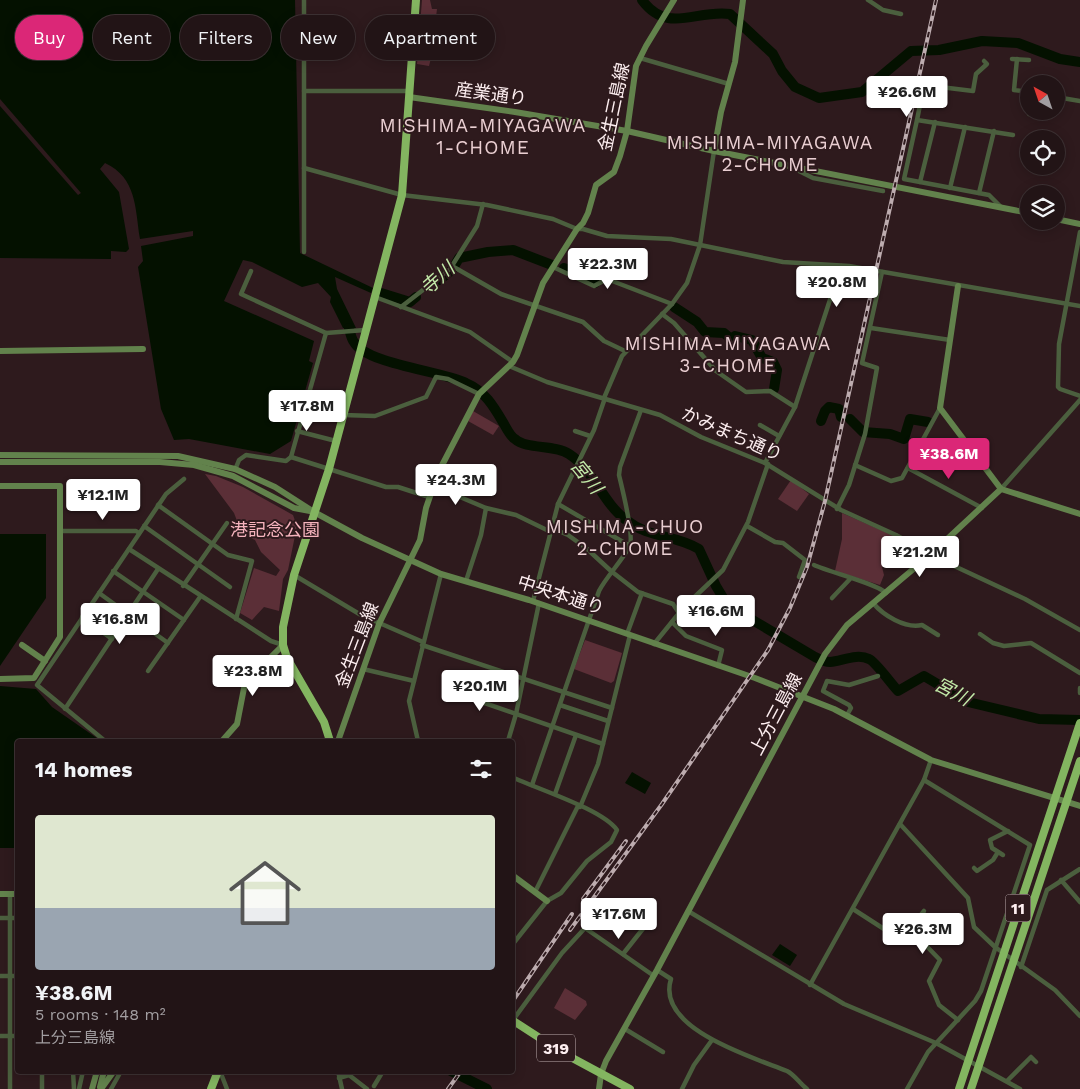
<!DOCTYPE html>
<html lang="en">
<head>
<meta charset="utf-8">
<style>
	:root { --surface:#221416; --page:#2e2123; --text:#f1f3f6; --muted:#a29ea1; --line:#3f3335; --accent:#db2777 }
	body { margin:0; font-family:"Work Sans","Noto Sans JP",sans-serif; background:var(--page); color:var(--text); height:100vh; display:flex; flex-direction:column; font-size:19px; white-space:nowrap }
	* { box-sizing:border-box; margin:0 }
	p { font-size:16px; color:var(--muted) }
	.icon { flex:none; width:28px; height:28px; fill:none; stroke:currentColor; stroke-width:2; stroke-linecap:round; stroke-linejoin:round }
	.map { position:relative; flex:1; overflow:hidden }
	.details { position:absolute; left:15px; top:739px; width:500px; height:335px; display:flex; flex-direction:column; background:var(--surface); border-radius:5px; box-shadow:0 2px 12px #0003,0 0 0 1px var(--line) }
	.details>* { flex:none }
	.hud { position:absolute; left:15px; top:15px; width:500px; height:45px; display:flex; gap:10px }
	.needle { width:32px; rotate:320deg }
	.buttons { position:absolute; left:1020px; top:75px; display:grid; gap:10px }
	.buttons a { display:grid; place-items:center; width:45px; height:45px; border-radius:50%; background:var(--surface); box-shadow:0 2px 12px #0003,0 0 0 1px var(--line); font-size:25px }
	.price { position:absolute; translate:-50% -42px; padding:0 11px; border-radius:5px; background:#fff; color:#222; font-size:16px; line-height:32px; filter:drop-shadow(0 1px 2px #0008) }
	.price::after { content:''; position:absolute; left:50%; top:30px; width:15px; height:11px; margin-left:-8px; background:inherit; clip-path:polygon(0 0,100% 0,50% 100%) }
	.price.current { background:var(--accent); color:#fff }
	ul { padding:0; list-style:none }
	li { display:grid; align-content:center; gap:10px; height:265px; padding:0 20px }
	li span { display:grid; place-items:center; height:155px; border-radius:5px; color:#555 }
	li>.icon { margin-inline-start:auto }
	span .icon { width:90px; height:90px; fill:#fffc; stroke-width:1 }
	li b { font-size:21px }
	h2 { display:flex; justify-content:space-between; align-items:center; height:60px; padding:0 20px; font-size:21px }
	.tag { padding:0 18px; border-radius:22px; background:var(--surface); box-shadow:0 2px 12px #0003,0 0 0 1px var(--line); font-size:18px; line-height:45px }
	.tag.current { background:var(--accent); color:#fff }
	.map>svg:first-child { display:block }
	.green { fill:#5b2f37 }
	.water { fill:#041100 }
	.pier { fill:#2e1a1d }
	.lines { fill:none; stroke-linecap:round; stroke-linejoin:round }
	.river { stroke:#041100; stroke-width:10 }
	.street { stroke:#4b5f3e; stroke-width:4.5 }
	.secondary { stroke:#62824c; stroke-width:6 }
	.highway { stroke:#83b560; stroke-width:8 }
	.rail-casing { stroke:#bdacaf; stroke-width:4 }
	.rail { stroke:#2e1a1d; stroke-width:2; stroke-dasharray:5.5; stroke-linecap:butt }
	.labels { text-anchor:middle; stroke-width:4; stroke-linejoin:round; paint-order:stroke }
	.shield { fill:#2e1a1d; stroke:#bfaeb1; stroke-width:1 }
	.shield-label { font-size:16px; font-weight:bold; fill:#fdeef0 }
	.street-label { font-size:18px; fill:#fdeef0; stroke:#2e1a1d }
	.park-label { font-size:18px; fill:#f5b3bd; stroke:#2e1a1d }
	.neighbourhood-label { font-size:19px; letter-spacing:1px; fill:#eacfd2; stroke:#2e1a1d }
	.water-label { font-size:19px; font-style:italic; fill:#c3eba9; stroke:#2e1a1d }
</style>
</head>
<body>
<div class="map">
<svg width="1080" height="1089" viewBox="0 0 1080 1089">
	<rect width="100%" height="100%" fill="#2e1a1d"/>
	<g class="green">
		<polygon points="422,0 430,0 432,9 437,9 434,33 436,38 429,66 417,64"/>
		<polygon points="473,411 499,426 493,435 468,421"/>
		<polygon points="205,474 216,476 243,487 293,515 297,526 288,570 283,579 279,611 264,607 252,620 240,613 254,568 276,576 280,570 261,552 255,540 242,534 234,513"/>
		<polygon points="791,480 809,494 797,511 778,499"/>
		<polygon points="842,513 899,538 882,567 884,575 880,585 835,571 842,539"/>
		<polygon points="585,640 622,653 614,681 611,683 574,669"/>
		<polygon points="565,988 586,1001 587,1005 575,1020 554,1008"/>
	</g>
	<g class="water">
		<path d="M 0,0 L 295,0 L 300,253 L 373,288 L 371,293 L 335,277 L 337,289 L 356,328 L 343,328 L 330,302 L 331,297 L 318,283 L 302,287 L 252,262 L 243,260 L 224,301 L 314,341 L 309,361 L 313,363 L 291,441 L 270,454 L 189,439 L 174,440 L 161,409 L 138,267 L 143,261 L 141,246 L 193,236 L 193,231 L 140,239 C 135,208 137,178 105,163 L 100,169 L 119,192 L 129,249 L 126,252 L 111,251 L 111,259 L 0,258 Z"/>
		<polygon points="0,534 46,534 46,598 0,666"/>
		<polygon points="0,686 36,689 52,707 101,741 18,741 17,848 0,848"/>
		<polygon points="632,772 651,783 645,794 625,783"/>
		<polygon points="780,944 797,955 790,966 772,955"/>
	</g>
	<polygon class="pier" points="0,99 81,193 78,195 0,106"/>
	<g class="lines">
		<g class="river">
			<path d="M 642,0 C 668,35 696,9 730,14 L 773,54 L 782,71 L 795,87 L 819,98 L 862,92 L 911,51 L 939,50 L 982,41 L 1018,43 L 1060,59 L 1080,62"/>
			<polyline points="564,268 595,283"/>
			<polyline points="439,280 452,270 459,258 488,252 513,250 552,265"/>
			<polyline points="381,293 410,302 416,297"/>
			<polyline points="674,307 697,322 705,332 724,333 731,339 735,336 752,340 762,358 773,362 777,370 774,389"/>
			<path d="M 349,328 C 350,332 351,338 354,342 C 366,364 442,371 466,383 C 485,391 494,407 504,424 C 507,429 510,436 515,439 C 527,450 554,444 569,454 C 594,470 602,502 626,520 C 650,539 674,534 699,549 L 716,586 L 725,601 L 739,612 L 815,657 C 819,659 825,662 830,662 C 842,661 857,653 869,659 C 875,661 892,685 898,691 L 924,676 L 968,702 L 1039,719 L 1080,720"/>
			<polyline points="850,419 863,432 890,434 904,439 910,419 928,422"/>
			<polyline points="821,421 825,411 829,407 839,409 841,417"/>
			<polyline points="451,1071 487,1089"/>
		</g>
		<g class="street">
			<polyline points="868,0 883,10 901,14"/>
			<polyline points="640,58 729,84"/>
			<polyline points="1012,59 1029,60"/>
			<polyline points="1017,59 1014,90 1029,92"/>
			<polyline points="984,61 987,64 976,74 973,91 924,85 917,120 1013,135"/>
			<polyline points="304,91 409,91"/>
			<polyline points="1056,97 1080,101"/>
			<polyline points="1029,114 1030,111"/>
			<polyline points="917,120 904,179 989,195 1001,207"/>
			<polyline points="304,168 402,195 487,205 553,219 577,229 583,229 607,236 671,239 783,262 849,266 1080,306"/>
			<polyline points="795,169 813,178 883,191"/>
			<polyline points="920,182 935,122"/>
			<polyline points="950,188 965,127"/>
			<polyline points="979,193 994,131"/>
			<polyline points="1080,232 1059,344 1058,387 1060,389 1080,396"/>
			<polyline points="304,252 304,0"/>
			<polyline points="452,266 501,294 583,322 604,341 625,351"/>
			<polyline points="553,267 594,286 607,279 672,304"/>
			<polyline points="251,271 241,294 326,333 365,330"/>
			<polyline points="375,297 470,332 513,362"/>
			<polyline points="401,307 450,269 477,226 483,204"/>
			<polyline points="662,314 674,323 716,371 746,392 770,391 795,407"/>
			<polyline points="871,328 950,340"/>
			<polyline points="509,366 547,382 660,415 701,437 765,463 841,510 896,535 937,558 1025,599 1080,630"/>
			<polyline points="604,398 622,356 672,304 687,283 700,245 714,151"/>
			<polyline points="305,404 343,415 375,416 426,397 436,377 448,379 479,394"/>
			<polyline points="760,425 779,436"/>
			<polyline points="297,431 336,441"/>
			<polyline points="575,431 590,436"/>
			<polyline points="291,457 386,487 398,487 429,497"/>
			<polyline points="765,463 795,407 841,266"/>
			<polyline points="855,465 891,481 902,478 940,408"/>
			<polyline points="908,468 982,508"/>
			<polyline points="235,470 239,460 246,455 286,461 291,457 326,333"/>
			<polyline points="434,486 486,508"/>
			<polyline points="1001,489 1080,400"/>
			<polyline points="558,504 630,546"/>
			<polyline points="158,505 228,555 252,561 236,619"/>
			<polyline points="837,509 849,485 865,434 877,368 862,363 882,272"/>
			<polyline points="144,526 230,587"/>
			<polyline points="747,526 775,542 783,543 805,560 799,577"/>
			<polyline points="552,528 568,535 586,548 611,571 638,592 673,604 679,613"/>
			<polyline points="60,531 136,531 139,533"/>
			<polyline points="129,549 271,641 283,645"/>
			<path d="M 814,565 C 829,572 878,584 886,593"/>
			<polyline points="113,571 184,620"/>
			<polyline points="294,575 361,615 423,642"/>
			<polyline points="466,581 481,535 486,508 516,515 551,532"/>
			<polyline points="183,586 227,523"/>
			<polyline points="99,593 168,643"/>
			<polyline points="832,598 850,579"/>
			<polyline points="533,601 558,504 594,430 605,398"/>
			<path d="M 873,603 C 883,615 905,629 922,625 L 938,635"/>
			<polyline points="82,617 112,639"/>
			<polyline points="672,622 686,636 722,650 718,666"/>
			<polyline points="627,634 642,593"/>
			<polyline points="980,634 993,643 1004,646 1031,643 1080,673"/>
			<polyline points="654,644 684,607 723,570 748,522 768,464"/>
			<polyline points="422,645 612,708"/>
			<polyline points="363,669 414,681"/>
			<polyline points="148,671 200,597"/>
			<polyline points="1080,688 1080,693"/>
			<polyline points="450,691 603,744"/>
			<polyline points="560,705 608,721"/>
			<polyline points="65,709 158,569"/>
			<polyline points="847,715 851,708 849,705 823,691 827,681 849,685 878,676"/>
			<polyline points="105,741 37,685 166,494 184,479"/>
			<polyline points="418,741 409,701 441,574"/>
			<polyline points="508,741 516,714 539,603"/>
			<path d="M 512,777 C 537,789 602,809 617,830 L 611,842 L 587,861 L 561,893 L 547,901 L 512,945"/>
			<path d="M 532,785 L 599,591 C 606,577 626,556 630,545 C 634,534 622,488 619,475 L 620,467 L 641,410"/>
			<polyline points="555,794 576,735"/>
			<polyline points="580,807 598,764 630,635"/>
			<polyline points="900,824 968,898 974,927 995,947 1055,990 1080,1016"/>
			<polyline points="1003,855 992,848 990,840 1008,831"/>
			<polyline points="974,868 977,871 993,860 998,852"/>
			<polyline points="1061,880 1080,902"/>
			<polyline points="535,892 578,806"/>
			<polyline points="628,908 646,922"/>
			<polyline points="853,909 884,929 910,929 940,960 929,981 939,1005 958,1020"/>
			<polyline points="688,911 844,1004 936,1043 1020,1089"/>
			<polyline points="0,918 18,918"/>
			<polyline points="910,929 924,911"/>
			<polyline points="623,954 653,916"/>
			<polyline points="1021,967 1047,890 1080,869"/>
			<path d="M 657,970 L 671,979 C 655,1029 755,1058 787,1071 C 795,1075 800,1084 807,1089"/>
			<polyline points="0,976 18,976"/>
			<polyline points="810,985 924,780 931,760"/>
			<polyline points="513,1020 562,953 585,928 654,976"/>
			<polyline points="625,1029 663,1052"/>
			<polyline points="0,1036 18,1036"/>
			<polyline points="42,1071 42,1089"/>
			<polyline points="73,1071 74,1089"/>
			<polyline points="220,1071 227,1089"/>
			<polyline points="338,1071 342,1089"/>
			<polyline points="339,1078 349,1075 367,1089"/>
			<polyline points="1007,1081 1031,1057 1036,1062"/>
			<polyline points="374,1086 383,1071"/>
			<polyline points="10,1089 10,894"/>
			<polyline points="79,1089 83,1071"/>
			<polyline points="111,1089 120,1073 118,1071"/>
			<polyline points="682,1089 694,1065 712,1040"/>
			<polyline points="907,1089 928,1052 975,1001 981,991 1030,845 924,780"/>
		</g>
		<g class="secondary">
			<polyline points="409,97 515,112 627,131 714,151 1029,213"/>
			<polyline points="714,151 721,112 735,62 743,0"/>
			<polyline points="1056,219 1080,224"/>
			<polyline points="958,286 940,408 1001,489 1080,514"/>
			<polyline points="0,351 143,349"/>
			<polyline points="0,455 178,456 235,469 275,487 314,512 362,538 441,574 529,600 755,678 834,709 931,760 1080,806"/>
			<polyline points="0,462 160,462 194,465 233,476 294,508 310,511"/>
			<polyline points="0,486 60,486 60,637 34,678 0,679"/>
			<polyline points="22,645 45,661"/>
			<polyline points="222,741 237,724 245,683 283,645"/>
			<polyline points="338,741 379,624 420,540 426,508 438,473 479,394 513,362 517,355 543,283 577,229 583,223 588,213 596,185 614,172 620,156 627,131 636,66 646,46 674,0"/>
			<polyline points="512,875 547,901"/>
			<polyline points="0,894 18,894"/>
			<polyline points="100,1087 104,1071"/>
			<polyline points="92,1089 97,1071"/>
			<polyline points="101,1089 114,1071"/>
			<polyline points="599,1089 601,1074 606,1061 657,970 825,654 847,625 930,555 1001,489"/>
		</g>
		<g class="highway">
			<polyline points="330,741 324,722 287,658 283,645 283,627 294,575 329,469 402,195 416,0"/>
			<polyline points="512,1020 563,1053 630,1089"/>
			<polyline points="211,1089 218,1071"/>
			<polyline points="959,1089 1080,723"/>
			<polyline points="971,1089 1080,761"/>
		</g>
		<defs>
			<g id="rail">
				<polyline points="583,899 626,841"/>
				<polyline points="589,904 662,804 768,650 790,608 807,567 825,501 936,0"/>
				<polyline points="570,930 581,915"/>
				<polyline points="512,1002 572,914"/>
				<polyline points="448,1089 461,1071"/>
			</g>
		</defs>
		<use href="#rail" class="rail-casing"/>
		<use href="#rail" class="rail"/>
	</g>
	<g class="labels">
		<g class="shield">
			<rect x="1005.5" y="894.5" width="25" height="27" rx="4"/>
			<rect x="537" y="1034.5" width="38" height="27" rx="4"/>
		</g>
		<g class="shield-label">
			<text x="1018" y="914">11</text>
			<text x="556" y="1054">319</text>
		</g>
		<g class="street-label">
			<text transform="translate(491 94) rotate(8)" y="6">産業通り</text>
			<text transform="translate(614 107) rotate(-78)" y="6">金生三島線</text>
			<text transform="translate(732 434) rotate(24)" y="6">かみまち通り</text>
			<text transform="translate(561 595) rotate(18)" y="6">中央本通り</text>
			<text transform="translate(357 645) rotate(-69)" y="6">金生三島線</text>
			<text transform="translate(776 714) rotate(-62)" y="6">上分三島線</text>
		</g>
		<g class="park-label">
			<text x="275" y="536">港記念公園</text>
		</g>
		<g class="neighbourhood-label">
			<text x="483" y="132">MISHIMA-MIYAGAWA<tspan x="483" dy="22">1-CHOME</tspan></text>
			<text x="770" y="149">MISHIMA-MIYAGAWA<tspan x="770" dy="22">2-CHOME</tspan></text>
			<text x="728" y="350">MISHIMA-MIYAGAWA<tspan x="728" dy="22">3-CHOME</tspan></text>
			<text x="625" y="533">MISHIMA-CHUO<tspan x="625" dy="22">2-CHOME</tspan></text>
		</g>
		<g class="water-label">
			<text transform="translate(437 278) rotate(-42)" y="7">寺川</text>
			<text transform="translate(587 476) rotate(51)" y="7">宮川</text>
			<text transform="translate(953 691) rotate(28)" y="7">宮川</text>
		</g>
	</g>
</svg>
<div class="buttons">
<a><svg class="needle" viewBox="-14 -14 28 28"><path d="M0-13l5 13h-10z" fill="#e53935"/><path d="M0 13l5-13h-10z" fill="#a29ea1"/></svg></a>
<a><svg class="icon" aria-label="locate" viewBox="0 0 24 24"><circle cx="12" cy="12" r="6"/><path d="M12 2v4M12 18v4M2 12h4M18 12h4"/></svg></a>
<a><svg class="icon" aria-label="layers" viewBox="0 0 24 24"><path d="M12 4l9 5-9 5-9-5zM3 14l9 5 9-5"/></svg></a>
</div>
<b class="price" style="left:907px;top:118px">¥26.6M</b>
<b class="price" style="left:608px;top:290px">¥22.3M</b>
<b class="price" style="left:837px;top:308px">¥20.8M</b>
<b class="price" style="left:307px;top:432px">¥17.8M</b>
<b class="price current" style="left:949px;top:480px">¥38.6M</b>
<b class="price" style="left:456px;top:506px">¥24.3M</b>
<b class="price" style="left:103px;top:521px">¥12.1M</b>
<b class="price" style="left:920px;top:578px">¥21.2M</b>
<b class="price" style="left:716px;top:637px">¥16.6M</b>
<b class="price" style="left:120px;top:645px">¥16.8M</b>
<b class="price" style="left:253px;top:697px">¥23.8M</b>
<b class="price" style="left:480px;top:712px">¥20.1M</b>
<b class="price" style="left:619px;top:940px">¥17.6M</b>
<b class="price" style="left:923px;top:955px">¥26.3M</b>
<div class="hud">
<a class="tag current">Buy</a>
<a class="tag">Rent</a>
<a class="tag">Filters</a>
<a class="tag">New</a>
<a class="tag">Apartment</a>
</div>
<section class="details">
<h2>14 homes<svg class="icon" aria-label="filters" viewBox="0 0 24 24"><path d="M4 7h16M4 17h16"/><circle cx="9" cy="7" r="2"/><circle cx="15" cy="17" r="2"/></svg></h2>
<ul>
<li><span style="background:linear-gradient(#dfe7d0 60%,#9aa5b1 0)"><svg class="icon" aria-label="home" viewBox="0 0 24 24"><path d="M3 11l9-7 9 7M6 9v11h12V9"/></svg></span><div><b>¥38.6M</b><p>5 rooms · 148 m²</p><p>上分三島線</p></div></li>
</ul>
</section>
</div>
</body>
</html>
